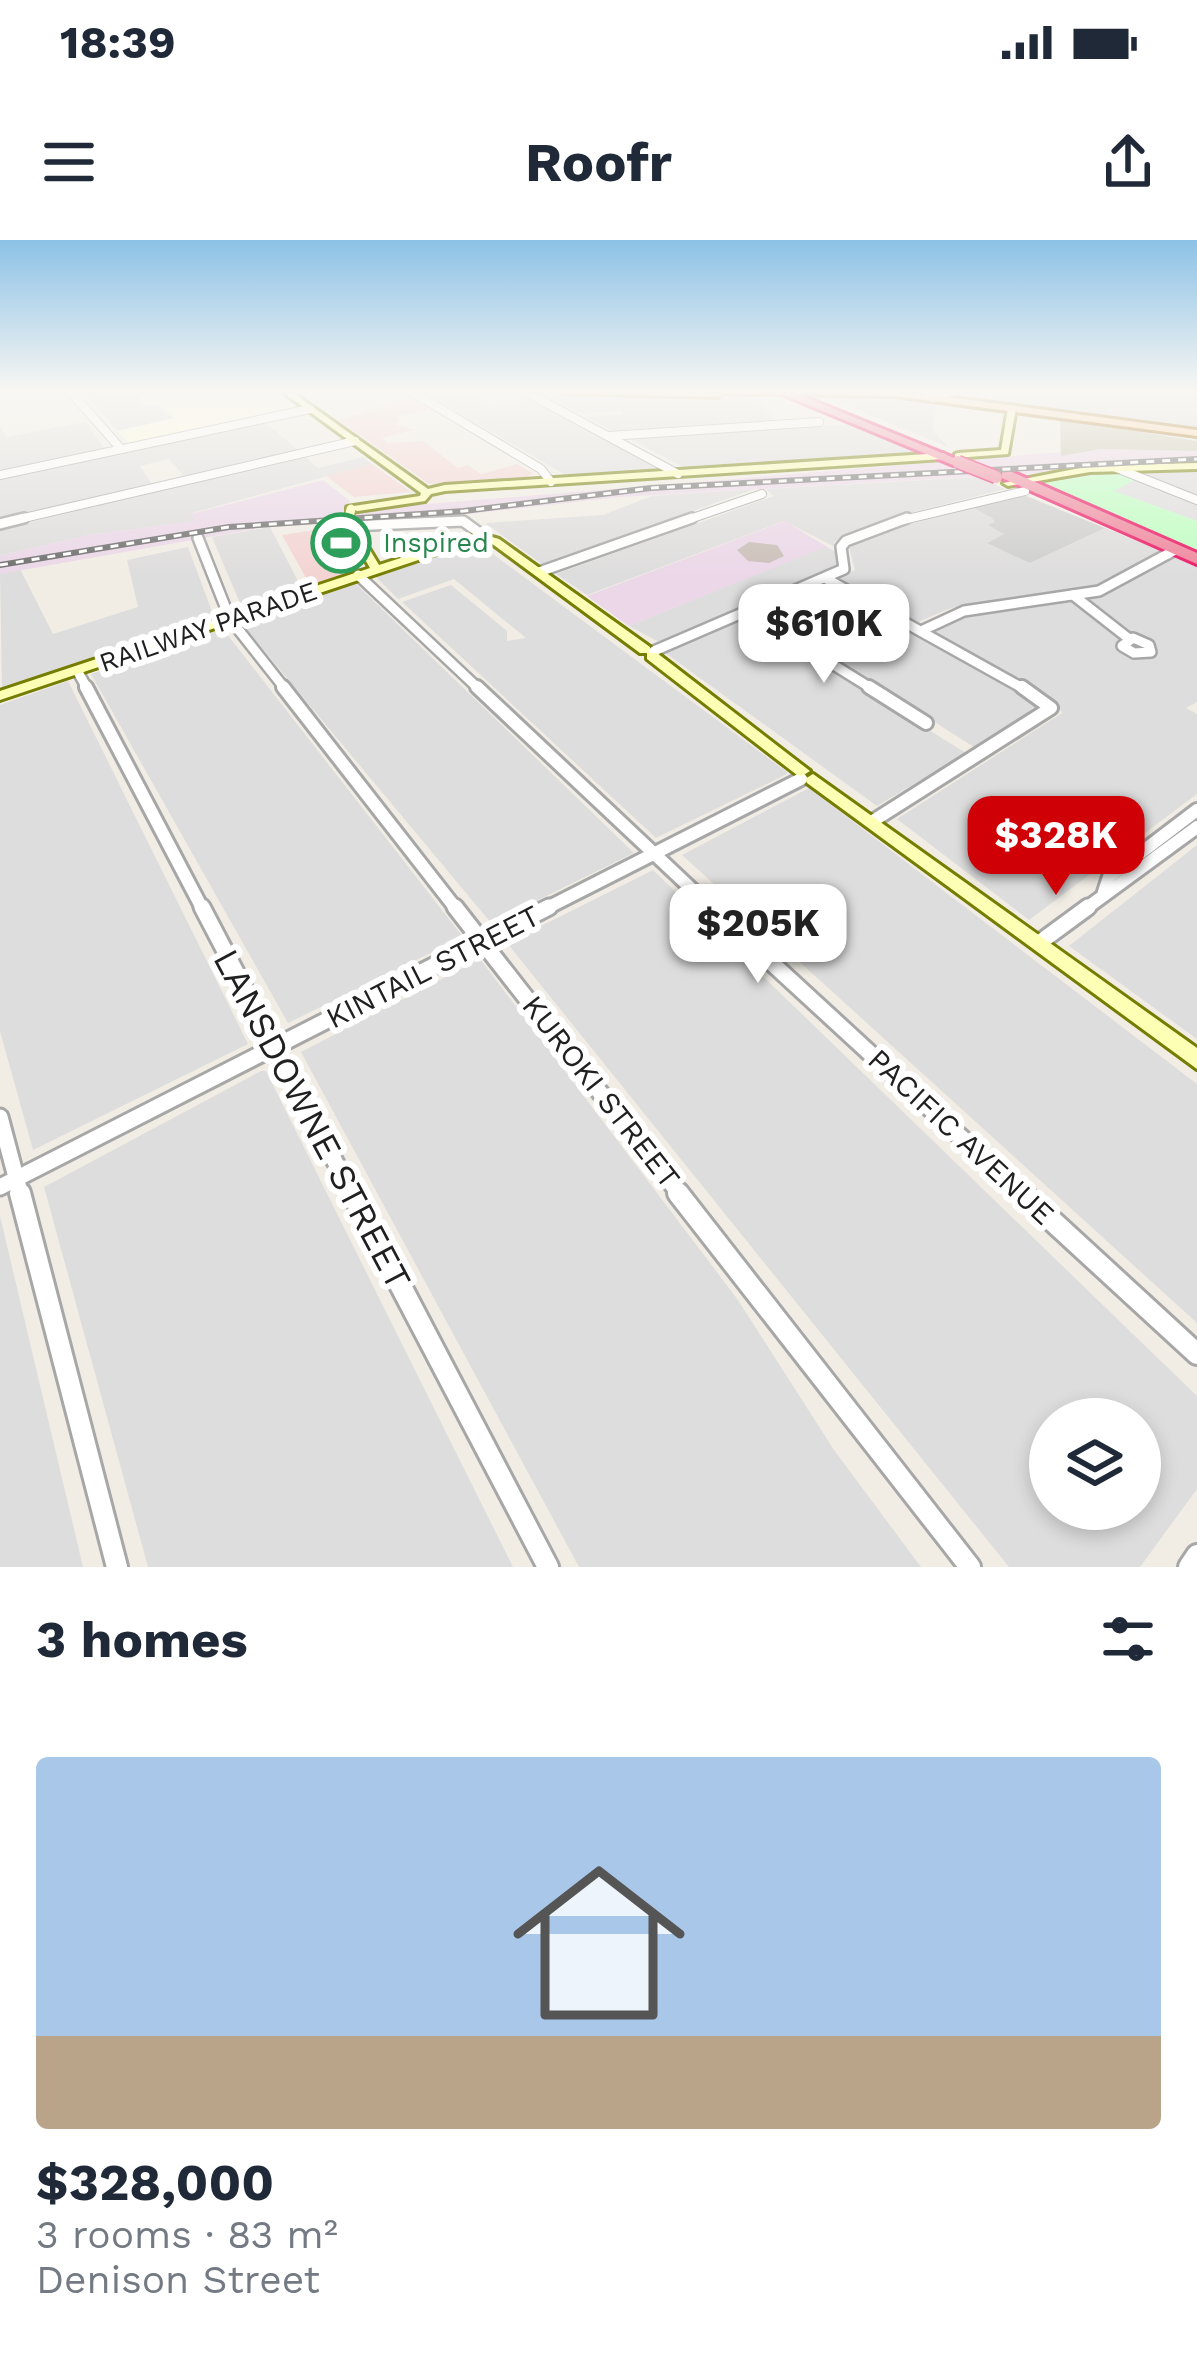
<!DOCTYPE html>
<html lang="en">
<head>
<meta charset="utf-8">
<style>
	:root { --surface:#fff; --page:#f6f6f7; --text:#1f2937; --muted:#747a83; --accent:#cf0006 }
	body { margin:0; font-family:"Work Sans",sans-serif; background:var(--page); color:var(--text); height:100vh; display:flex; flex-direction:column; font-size:45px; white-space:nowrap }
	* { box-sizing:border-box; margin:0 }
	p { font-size:39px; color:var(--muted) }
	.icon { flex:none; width:66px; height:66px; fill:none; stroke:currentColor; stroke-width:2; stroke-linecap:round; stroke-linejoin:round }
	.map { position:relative; height:1327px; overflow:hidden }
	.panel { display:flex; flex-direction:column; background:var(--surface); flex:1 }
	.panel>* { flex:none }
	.fabs { position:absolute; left:1029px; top:1158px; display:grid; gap:24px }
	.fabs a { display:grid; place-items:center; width:132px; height:132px; border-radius:50%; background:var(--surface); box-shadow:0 6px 18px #0003; font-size:60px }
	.price { position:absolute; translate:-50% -102px; padding:0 27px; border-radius:24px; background:#fff; color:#222; font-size:39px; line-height:78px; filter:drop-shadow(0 3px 6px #0008) }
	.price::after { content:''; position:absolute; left:50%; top:72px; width:36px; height:27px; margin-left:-18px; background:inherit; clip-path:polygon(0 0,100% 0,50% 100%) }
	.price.current { background:var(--accent); color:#fff }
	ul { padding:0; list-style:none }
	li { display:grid; align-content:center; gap:24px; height:636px; padding:0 36px }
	li span { display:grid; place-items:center; height:372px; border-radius:12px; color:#555 }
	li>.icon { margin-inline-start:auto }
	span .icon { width:216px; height:216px; fill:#fffc; stroke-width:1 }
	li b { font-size:51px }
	h2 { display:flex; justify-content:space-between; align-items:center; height:144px; padding:0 36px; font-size:51px }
	.status { display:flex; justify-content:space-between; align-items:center; height:84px; padding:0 60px; background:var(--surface); direction:ltr }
	.status svg { height:33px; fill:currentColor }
	header { display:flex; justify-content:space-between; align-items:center; height:156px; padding:0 36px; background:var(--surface); font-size:54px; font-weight:700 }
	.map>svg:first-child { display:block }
	.residential { fill:#dedddd; fill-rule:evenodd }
	.commercial { fill:#f3d4d3 }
	.industrial { fill:#ebd7e8 }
	.education { fill:#fffee0 }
	.religious { fill:#cecece }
	.construction { fill:#c7c6b0 }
	.park { fill:#bfffc2 }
	.building { fill:#cabfb8 }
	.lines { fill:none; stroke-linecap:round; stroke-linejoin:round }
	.street-far4-casing { stroke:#a7a7a7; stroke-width:10 }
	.street-far3-casing { stroke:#a7a7a7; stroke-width:14 }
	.street-far2-casing { stroke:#a7a7a7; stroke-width:18 }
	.street-far1-casing { stroke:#a7a7a7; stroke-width:21 }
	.street-casing { stroke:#a7a7a7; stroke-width:26 }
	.secondary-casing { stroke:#747d00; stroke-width:6 }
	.primary-casing { stroke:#9b6400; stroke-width:6 }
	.highway-casing { stroke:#ec1665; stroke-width:6 }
	.street-far4 { stroke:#fff; stroke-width:8 }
	.street-far3 { stroke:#fff; stroke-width:9 }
	.street-far2 { stroke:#fff; stroke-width:12 }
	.street-far1 { stroke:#fff; stroke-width:15 }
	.street { stroke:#fff; stroke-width:20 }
	.secondary { fill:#fdffb5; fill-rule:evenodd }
	.primary { fill:#ffd29c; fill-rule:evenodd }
	.highway { fill:#ef869d; fill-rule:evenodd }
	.rail-casing { stroke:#6e6e6e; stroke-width:6 }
	.rail { stroke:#fff; stroke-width:3; stroke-dasharray:8; stroke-linecap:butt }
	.secondary-bridge-casing { stroke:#747d00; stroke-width:12; stroke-linecap:butt }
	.highway-bridge-casing { stroke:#ec1665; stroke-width:15; stroke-linecap:butt }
	.secondary-bridge { stroke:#fdffb5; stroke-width:9 }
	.highway-bridge { stroke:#ef869d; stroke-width:12 }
	.labels { text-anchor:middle; stroke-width:12; stroke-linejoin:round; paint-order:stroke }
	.far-leisure-label { font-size:27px; fill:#27864d; stroke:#fff; text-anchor:start }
	.far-street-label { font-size:27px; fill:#202020; stroke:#fff }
	.street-label { font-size:30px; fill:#202020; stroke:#fff }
	.near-street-label { font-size:36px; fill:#202020; stroke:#fff }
</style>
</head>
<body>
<div class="status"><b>18:39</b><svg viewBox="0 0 49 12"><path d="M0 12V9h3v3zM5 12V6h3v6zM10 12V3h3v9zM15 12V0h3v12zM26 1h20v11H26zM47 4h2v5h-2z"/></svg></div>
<header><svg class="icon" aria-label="menu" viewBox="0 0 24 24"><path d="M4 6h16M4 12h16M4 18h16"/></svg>Roofr<svg class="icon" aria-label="share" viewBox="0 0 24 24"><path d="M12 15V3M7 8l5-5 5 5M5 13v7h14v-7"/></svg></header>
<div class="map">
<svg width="1197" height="1327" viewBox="0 0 1197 1327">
	<rect width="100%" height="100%" fill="#f1ede5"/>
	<g class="residential">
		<polygon points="81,150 135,154 175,179 118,191"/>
		<polygon points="861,150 1197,150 1197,191 907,152"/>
		<polygon points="537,152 756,158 775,181 612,191 586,177 623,175 621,171 578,173"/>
		<polygon points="469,153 493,166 525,158 661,229 567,236 437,160"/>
		<polygon points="868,157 937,162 932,189 948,207 833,160"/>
		<polygon points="85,182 105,209 0,231 0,187 7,197"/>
		<polygon points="266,183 298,210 184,236 169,219 140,226 152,244 0,279 0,240"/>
		<polygon points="852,184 924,213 687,229 630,199"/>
		<polygon points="306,217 318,228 363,217 372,224 192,273 196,281 89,295 0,316 0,289"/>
		<polygon points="1197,230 1197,281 1113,251 1133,239 1115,232"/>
		<polygon points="979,237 1005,249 894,277 834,302 835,307 784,281 587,355 556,334 774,256 766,249"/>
		<polygon points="755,249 542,324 485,283 603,275 652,256"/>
		<polygon points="970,266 994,279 1005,294 988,302 1030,323 1105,288 1163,312 1090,348 951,368 918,382 836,338 855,330 849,307 860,299"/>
		<polygon points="270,287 301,347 242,368 212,297"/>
		<polygon points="478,303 787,532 787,534 656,598 402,362 451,345 507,391 507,401 526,398 454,339 398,359 376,337"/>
		<polygon points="825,306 837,313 842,327 661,403 629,386"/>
		<polygon points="188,307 214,377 2,447 0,334 20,329 53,394 138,367 127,320"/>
		<polygon points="1176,317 1197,326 1197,462 1186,468 1197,474 1197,554 1029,680 897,579 1062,473 1058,465 934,392 969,375 1103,356"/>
		<polygon points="356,344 634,613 491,683 241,383"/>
		<polygon points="827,344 1041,466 974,507 760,372"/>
		<polygon points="746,377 966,513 877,566 664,412"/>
		<polygon points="223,389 463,697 288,783 91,434"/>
		<polygon points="68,441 248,804 33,910 0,791 0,465"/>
		<polygon points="809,548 1197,844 1197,1083 682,615"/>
		<polygon points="1197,605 1197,799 1069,706"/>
		<path d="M 653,630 L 1197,1156 L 1197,1249 L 1140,1327 L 1009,1327 L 507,703 ZM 1050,1179 L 1140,1179 L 1140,1269 L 1050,1269 Z"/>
		<polygon points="480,719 738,1060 834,1210 921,1327 579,1327 301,812"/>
		<polygon points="261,831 266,831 513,1327 148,1327 44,947"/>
		<polygon points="0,976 83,1327 0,1327"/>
	</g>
	<g class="commercial">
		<polygon points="410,158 428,169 397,177 400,181 394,184 414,190 382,198 388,203 423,201 458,228 468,225 481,234 517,224 533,233 523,239 429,244 339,180"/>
		<polygon points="372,224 400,244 411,252 354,257 326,236"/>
		<polygon points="334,287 361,328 310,345 282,295"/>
	</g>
	<g class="industrial">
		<polygon points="1099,209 1197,211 1197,224 620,257 442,277 271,286 0,334 0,316 89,295 195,281 191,274 323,240 350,261 347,266 379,268"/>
		<polygon points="785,281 837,313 825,307 629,386 587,356"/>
	</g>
	<polygon class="education" points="111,150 272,150 297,168 130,204 118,191 174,178 159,164 147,166 135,154"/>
	<polygon class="religious" points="1019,253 1105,288 1030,323 987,303 1004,294 988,285 995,282 992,278 970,266"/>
	<polygon class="construction" points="1060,179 1197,201 1197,211 1100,209 1061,216"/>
	<polygon class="park" points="1115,232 1135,240 1114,251 1197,281 1197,313 1043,248 1042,243"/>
	<polygon class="building" points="749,302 777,305 784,316 769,323 748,321 737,310"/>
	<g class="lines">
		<defs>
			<g id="street-far4">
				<polyline points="69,150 121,209"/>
				<polyline points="409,150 541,229 551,242"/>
				<polyline points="522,150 678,234"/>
				<polyline points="918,150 933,158 955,150"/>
				<polyline points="1192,150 1197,152"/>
				<polyline points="609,196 819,182"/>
				<polyline points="1114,227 1197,260"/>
				<polyline points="0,235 310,169"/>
				<polyline points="11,281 355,201"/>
				<polyline points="456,281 463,281"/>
				<polyline points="684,281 762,254"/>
				<polyline points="899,281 1025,251"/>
			</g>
			<g id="street-far3">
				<polyline points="0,284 24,278"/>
				<polyline points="350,286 463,281 485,297"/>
				<polyline points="198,298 230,379 286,450"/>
				<polyline points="539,332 692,278"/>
				<polyline points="358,335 480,450"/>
				<polyline points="825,338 1026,450"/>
				<polyline points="1073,355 1128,398"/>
				<polyline points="747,371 874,450"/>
				<polyline points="923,390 964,371 1099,351 1175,310"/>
				<polygon points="1133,398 1149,405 1151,412 1134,413 1122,406"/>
				<polyline points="654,411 844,329 841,307 846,301 907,278"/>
				<polyline points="78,432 88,450"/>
			</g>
			<g id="street-far2">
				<polyline points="86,447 203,670"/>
				<polyline points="283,447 457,670"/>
				<polyline points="477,447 714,670"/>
				<polyline points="869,447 926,483"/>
				<polyline points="873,581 1051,468 1022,447"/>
				<polyline points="1104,652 1109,637 1197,570"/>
				<polyline points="543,670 801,539"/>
				<polyline points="1084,670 1197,587"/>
			</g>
			<g id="street-far1">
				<polyline points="202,667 353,956"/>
				<polyline points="455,667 681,956"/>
				<polyline points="711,667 1025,956"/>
				<polyline points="1039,703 1088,667"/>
				<polyline points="0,877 21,956"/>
				<polyline points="0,947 549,667"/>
			</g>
			<g id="street">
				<polyline points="20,953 117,1327"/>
				<polyline points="352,953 548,1327"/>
				<polyline points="678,953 970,1327"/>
				<polyline points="1022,953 1197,1114"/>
				<polyline points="1189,1327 1197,1315"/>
			</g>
			<g id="secondary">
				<polygon points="280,150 289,150 428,249 445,245 943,213 948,216 943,219 445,251 431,254 425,261 351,272 347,271 347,267 420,256 421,253"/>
				<polygon points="1012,165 1016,168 1008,214 955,218 955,214 958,213 1001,210 1008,168"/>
				<polygon points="1197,223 1197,229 1090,232 1008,246 1003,243 1090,226"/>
				<polygon points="348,279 353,282 379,325 478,293 499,299 650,407 650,413 657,413 810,531 802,536 797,535 647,419 647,413 640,413 491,303 478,300 0,460 0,451 370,328 343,282"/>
				<polygon points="813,534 1197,808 1197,829 807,543 805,539"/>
			</g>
			<polygon id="primary" points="560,150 894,150 1197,190 1197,196 894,156 722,153 718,157 565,153"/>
			<g id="highway">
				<polygon points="755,150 745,154 740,151 740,150"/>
				<polygon points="772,150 787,150 964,222 953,225"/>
				<polygon points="1002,232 1012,232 1197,313 1197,324 1002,238"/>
			</g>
		</defs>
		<use href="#street-far4" class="street-far4-casing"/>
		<use href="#street-far3" class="street-far3-casing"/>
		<use href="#street-far2" class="street-far2-casing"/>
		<use href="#street-far1" class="street-far1-casing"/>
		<use href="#street" class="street-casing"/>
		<use href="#secondary" class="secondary-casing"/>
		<use href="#primary" class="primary-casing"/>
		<use href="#highway" class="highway-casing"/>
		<use href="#street-far4" class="street-far4"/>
		<use href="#street-far3" class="street-far3"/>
		<use href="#street-far2" class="street-far2"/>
		<use href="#street-far1" class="street-far1"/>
		<use href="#street" class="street"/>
		<use href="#secondary" class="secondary"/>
		<use href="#primary" class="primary"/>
		<use href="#highway" class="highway"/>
		<defs>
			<polyline id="rail" points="0,325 229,287 464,271 651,248 1197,219"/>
		</defs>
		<use href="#rail" class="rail-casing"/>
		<use href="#rail" class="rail"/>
		<defs>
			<polyline id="secondary-bridge" points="348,281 351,269"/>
			<polyline id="highway-bridge" points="958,222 996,237"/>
		</defs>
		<use href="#secondary-bridge" class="secondary-bridge-casing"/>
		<use href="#highway-bridge" class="highway-bridge-casing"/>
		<use href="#secondary-bridge" class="secondary-bridge"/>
		<use href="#highway-bridge" class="highway-bridge"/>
	</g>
	<linearGradient id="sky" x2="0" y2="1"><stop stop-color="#8cc2e6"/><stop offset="0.45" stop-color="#f9f7f3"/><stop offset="1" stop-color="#f9f7f3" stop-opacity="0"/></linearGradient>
	<rect width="1197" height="336" fill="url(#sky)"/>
	<defs>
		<symbol id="stadium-ring" viewBox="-11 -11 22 22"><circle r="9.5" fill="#fff" stroke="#2e9e5b" stroke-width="1.5"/><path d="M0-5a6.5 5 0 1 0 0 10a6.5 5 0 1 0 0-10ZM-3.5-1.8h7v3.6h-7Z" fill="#2e9e5b"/></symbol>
	</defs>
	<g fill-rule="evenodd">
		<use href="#stadium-ring" x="308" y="270" width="66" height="66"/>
	</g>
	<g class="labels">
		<g class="far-leisure-label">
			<text x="383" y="312">Inspired</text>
		</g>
		<g class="far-street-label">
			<text transform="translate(208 387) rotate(-19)" y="9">RAILWAY PARADE</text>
		</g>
		<g class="street-label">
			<text transform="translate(433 727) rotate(-27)" y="10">KINTAIL STREET</text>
			<text transform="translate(601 852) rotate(52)" y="10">KUROKI STREET</text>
			<text transform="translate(961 897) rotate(43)" y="10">PACIFIC AVENUE</text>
		</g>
		<g class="near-street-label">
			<text transform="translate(313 879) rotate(62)" y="13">LANSDOWNE STREET</text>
		</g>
	</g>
</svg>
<div class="fabs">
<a><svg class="icon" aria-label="layers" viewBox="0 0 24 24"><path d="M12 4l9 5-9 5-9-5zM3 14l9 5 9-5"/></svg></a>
</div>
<b class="price" style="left:824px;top:446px">$610K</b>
<b class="price current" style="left:1056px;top:658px">$328K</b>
<b class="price" style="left:758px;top:746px">$205K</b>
</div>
<section class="panel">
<h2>3 homes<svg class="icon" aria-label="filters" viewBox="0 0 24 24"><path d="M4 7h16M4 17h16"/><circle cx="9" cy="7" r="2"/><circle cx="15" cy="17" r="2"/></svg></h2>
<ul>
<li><span style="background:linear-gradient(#a9c7e8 75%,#b9a48a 0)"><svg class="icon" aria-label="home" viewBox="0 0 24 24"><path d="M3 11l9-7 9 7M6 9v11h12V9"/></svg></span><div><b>$328,000</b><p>3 rooms · 83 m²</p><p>Denison Street</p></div></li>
</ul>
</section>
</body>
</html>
